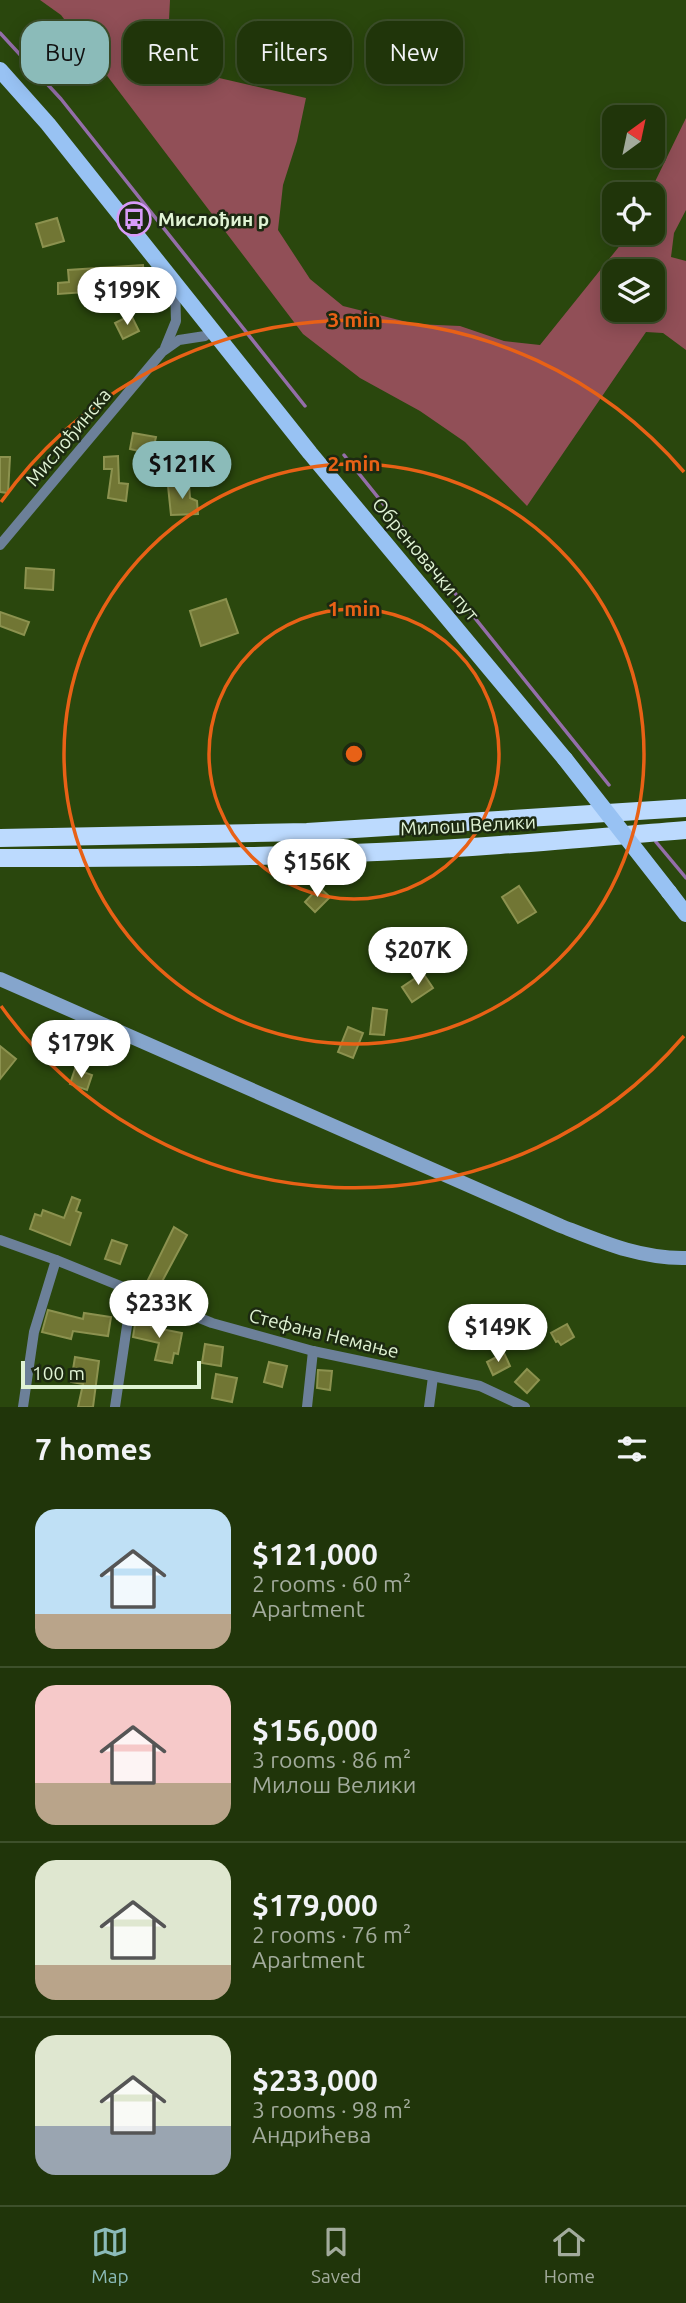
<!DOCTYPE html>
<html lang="en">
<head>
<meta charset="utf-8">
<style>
	:root { --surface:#20350a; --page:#283d13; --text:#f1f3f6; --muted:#a2ab9c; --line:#3d502b; --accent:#8bbbb9 }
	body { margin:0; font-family:Ubuntu,sans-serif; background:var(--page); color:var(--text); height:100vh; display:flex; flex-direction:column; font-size:26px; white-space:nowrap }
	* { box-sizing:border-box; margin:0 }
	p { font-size:23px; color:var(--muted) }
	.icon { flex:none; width:38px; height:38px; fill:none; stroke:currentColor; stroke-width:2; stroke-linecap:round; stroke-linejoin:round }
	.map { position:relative; height:1407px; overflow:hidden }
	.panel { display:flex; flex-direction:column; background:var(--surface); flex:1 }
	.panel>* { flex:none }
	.top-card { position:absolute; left:21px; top:21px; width:644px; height:63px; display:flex; gap:14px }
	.needle { width:46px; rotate:33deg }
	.fabs { position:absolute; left:602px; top:105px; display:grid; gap:14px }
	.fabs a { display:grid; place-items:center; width:63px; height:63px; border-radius:14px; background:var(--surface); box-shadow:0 4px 18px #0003,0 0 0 2px var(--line); font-size:35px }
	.scale { position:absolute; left:21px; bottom:18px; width:180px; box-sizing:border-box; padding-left:7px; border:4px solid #e0f3d4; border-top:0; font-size:19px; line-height:24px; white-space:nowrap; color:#e0f3d4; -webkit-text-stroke:5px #1c2911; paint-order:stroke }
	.price { position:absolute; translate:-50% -60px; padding:0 16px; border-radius:24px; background:#fff; color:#222; font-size:23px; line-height:46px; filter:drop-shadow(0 2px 4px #0008) }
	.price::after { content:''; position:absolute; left:50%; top:42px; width:21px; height:16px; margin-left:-10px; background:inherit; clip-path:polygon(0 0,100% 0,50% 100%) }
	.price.active { background:var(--accent); color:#111 }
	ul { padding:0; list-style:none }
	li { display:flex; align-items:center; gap:21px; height:175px; padding:0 35px }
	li+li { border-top:2px solid var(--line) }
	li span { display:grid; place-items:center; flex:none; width:196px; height:140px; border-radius:21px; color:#555 }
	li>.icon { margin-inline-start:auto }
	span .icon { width:84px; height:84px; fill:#fffc; stroke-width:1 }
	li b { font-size:30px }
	h2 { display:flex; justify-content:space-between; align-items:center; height:84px; padding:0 35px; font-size:30px }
	.tag { padding:0 24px; border-radius:21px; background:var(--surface); box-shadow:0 4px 18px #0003,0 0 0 2px var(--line); font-size:24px; line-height:63px }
	.tag.active { background:var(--accent); color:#111 }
	.tab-bar { display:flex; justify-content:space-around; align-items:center; height:98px; border-top:2px solid var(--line); background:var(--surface); font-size:19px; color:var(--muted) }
	.tab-bar a { display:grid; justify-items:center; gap:4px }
	.tab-bar .active { color:var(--accent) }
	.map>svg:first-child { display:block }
	.green { fill:#914f57; fill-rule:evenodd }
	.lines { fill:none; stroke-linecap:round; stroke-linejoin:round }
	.stream { stroke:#946ea9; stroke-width:3.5 }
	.building { fill:#717634; stroke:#8c924f; stroke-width:2 }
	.minor { stroke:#6c8099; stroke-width:10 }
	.secondary { stroke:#85a5cc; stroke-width:14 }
	.primary { stroke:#98c2f3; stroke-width:16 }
	.motorway { stroke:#bcdafe; stroke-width:18 }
	.primary-bridge { stroke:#98c2f3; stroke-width:16 }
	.ring { fill:none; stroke:#e86116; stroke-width:3.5 }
	.labels { text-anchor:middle; stroke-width:5; stroke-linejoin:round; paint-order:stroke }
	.poi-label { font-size:19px; font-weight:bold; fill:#e0f3d4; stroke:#1c2911; text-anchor:start }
	.street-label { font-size:19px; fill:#e0f3d4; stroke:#1c2911 }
	.centre { fill:#e86116; stroke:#1c2911; stroke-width:3.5 }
	.ring-label { font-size:21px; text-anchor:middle; font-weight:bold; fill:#e86116; stroke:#1c2911; stroke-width:5; stroke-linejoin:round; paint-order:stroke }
</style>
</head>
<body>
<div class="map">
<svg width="686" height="1407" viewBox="0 0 686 1407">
	<rect width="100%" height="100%" fill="#2a470d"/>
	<path class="green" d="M 40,0 L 170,0 L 167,60 L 189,71 L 306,98 L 297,141 L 283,185 L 278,230 L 310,279 L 343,306 L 415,324 L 460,326 L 504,341 L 540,345 L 630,233 L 653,233 L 653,194 L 649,194 L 686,118 L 686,210 L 674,233 L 671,257 L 686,261 L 686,350 L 663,333 L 646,332 L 527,506 L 465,442 L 420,411 L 360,378 L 303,334 L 61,15 ZM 614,271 L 653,271 L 653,310 L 614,310 Z"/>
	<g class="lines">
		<g class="stream">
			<polyline points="0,33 61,99 305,406"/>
			<polyline points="344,455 609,785"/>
			<polyline points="656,842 686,878"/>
		</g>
	</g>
	<g class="building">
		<polygon points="57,218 64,241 43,247 36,224"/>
		<polygon points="143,265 147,306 131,308 130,289 58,294 58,283 69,282 68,270"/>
		<polygon points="131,315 139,331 123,339 115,323"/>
		<polygon points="133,433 156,437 152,454 130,449"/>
		<polygon points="118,456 119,483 128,484 126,501 108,498 112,469 104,469 104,457"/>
		<polygon points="0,457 10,457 8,493 0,492"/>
		<polygon points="189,484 190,498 197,501 198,514 171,515 168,486"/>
		<polygon points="26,568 54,570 53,590 25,588"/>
		<polygon points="226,599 238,633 201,646 190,611"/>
		<polygon points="0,612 29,622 24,635 0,626"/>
		<polygon points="519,886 536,912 518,923 502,897"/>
		<polygon points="319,887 330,897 315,912 305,902"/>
		<polygon points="423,973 433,988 412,1002 402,987"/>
		<polygon points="373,1008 387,1010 384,1035 370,1034"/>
		<polygon points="348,1027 363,1033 353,1058 338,1052"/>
		<polygon points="0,1046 16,1059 0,1079"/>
		<polygon points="75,1069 92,1075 87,1090 70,1084"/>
		<polygon points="72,1197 80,1200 76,1211 81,1213 70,1245 30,1229 35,1214 41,1216 43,1210 64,1218"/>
		<polygon points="174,1227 187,1235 158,1289 147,1282"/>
		<polygon points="112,1240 127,1245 120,1264 105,1259"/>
		<polygon points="48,1310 83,1319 84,1313 111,1317 108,1336 73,1331 71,1339 42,1332"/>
		<polygon points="136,1318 152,1322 151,1327 182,1333 178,1354 174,1353 172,1363 155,1360 159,1343 133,1337"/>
		<polygon points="567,1324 574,1337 561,1345 558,1341 556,1342 551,1333"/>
		<polygon points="205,1344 223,1347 221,1366 202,1363"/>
		<polygon points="504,1353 510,1366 493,1375 487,1362"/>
		<polygon points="75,1357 99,1361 93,1407 78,1407 83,1384 71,1382"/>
		<polygon points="269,1362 287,1366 282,1387 264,1382"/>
		<polygon points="527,1369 539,1380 527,1393 515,1382"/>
		<polygon points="318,1370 332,1371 330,1390 317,1388"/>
		<polygon points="216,1374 237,1378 232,1402 212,1398"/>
	</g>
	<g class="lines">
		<g class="minor">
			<polyline points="165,348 176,321 175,285"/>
			<polyline points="0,545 162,352 179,340 205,336 211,331"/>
			<polyline points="0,1240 56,1260 212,1323 313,1351 480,1386 525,1407"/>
			<polyline points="23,1407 34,1332 56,1260"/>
			<polyline points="115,1407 132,1292"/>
			<polyline points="307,1407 313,1351"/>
			<polyline points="429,1407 433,1377"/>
		</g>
		<path class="secondary" d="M 0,979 L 561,1226 C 602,1242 641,1259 686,1258"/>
		<g class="primary">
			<polyline points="0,70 48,124 310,453 565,759"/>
			<polyline points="669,892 686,914"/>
		</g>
		<g class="motorway">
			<polyline points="0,838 307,832 686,808"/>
			<path d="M 0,858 C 167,858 334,857 500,845 C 562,841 624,835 686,830"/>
		</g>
		<polyline class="primary-bridge" points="565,759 669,892"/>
	</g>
	<g class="ring">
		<circle cx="354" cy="754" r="145"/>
		<circle cx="354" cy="754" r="290"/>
		<path d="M684 1036A434 434 0 0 1 1 1006M1 502A434 434 0 0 1 684 472"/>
	</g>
	<defs>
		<symbol id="bus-ring" viewBox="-11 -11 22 22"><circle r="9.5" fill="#1c2911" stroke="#d79bf9" stroke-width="1.5"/><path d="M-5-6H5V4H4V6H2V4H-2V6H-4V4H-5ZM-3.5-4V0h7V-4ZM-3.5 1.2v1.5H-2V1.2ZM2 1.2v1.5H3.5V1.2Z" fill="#d79bf9"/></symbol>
	</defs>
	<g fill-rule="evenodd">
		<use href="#bus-ring" x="115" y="200" width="38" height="38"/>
	</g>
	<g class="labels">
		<g class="poi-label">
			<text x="158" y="226">Мислођин р</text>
		</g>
		<g class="street-label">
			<text transform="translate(68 437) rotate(-50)" y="7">Мислођинска</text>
			<text transform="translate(426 559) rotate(50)" y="7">Обреновачки пут</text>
			<text transform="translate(468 825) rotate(-3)" y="7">Милош Велики</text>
			<text transform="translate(324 1333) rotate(14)" y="7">Стефана Немање</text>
		</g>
	</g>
	<circle cx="354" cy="754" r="10" class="centre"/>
	<g class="ring-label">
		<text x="354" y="327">3 min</text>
		<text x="354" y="471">2 min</text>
		<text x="354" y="616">1 min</text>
	</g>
</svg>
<div class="fabs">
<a><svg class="needle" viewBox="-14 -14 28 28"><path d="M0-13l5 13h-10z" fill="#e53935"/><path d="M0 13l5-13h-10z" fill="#a2ab9c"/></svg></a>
<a><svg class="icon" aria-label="locate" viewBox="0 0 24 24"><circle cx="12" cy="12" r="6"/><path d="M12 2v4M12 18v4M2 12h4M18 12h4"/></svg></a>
<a><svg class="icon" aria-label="layers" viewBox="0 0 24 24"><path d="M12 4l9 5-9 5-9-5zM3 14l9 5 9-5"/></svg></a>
</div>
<div class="scale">100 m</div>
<b class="price" style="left:127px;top:327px">$199K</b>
<b class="price active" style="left:182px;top:501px">$121K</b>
<b class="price" style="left:317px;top:899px">$156K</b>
<b class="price" style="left:418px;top:987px">$207K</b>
<b class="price" style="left:81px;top:1080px">$179K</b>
<b class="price" style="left:159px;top:1340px">$233K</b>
<b class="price" style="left:498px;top:1364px">$149K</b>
<div class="top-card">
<a class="tag active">Buy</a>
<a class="tag">Rent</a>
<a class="tag">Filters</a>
<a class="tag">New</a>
</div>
</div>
<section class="panel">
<h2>7 homes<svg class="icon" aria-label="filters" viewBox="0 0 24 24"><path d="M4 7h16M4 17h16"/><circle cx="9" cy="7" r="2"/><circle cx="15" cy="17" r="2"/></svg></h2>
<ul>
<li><span style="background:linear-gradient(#bfe0f5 75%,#b9a48a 0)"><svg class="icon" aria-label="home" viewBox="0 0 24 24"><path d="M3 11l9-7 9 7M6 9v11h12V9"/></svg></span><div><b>$121,000</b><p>2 rooms · 60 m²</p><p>Apartment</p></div></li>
<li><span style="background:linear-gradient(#f6c9c9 70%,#b9a48a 0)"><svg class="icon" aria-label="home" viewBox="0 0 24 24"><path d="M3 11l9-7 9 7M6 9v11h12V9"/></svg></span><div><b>$156,000</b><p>3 rooms · 86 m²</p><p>Милош Велики</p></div></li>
<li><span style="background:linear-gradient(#dfe7d0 75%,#b9a48a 0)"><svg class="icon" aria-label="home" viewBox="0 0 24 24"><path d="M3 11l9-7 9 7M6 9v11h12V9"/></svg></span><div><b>$179,000</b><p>2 rooms · 76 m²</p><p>Apartment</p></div></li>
<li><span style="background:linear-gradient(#dfe7d0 65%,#9aa5b1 0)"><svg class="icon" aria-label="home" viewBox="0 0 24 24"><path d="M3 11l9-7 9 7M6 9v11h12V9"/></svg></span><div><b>$233,000</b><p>3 rooms · 98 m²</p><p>Андрићева</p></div></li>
</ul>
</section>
<nav class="tab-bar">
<a class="active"><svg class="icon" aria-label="map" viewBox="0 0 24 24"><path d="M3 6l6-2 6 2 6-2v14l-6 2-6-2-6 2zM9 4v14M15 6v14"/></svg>Map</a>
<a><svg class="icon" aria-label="saved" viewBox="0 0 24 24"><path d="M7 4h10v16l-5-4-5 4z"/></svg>Saved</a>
<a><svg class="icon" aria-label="home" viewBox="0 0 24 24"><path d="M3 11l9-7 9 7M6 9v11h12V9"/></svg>Home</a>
</nav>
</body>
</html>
